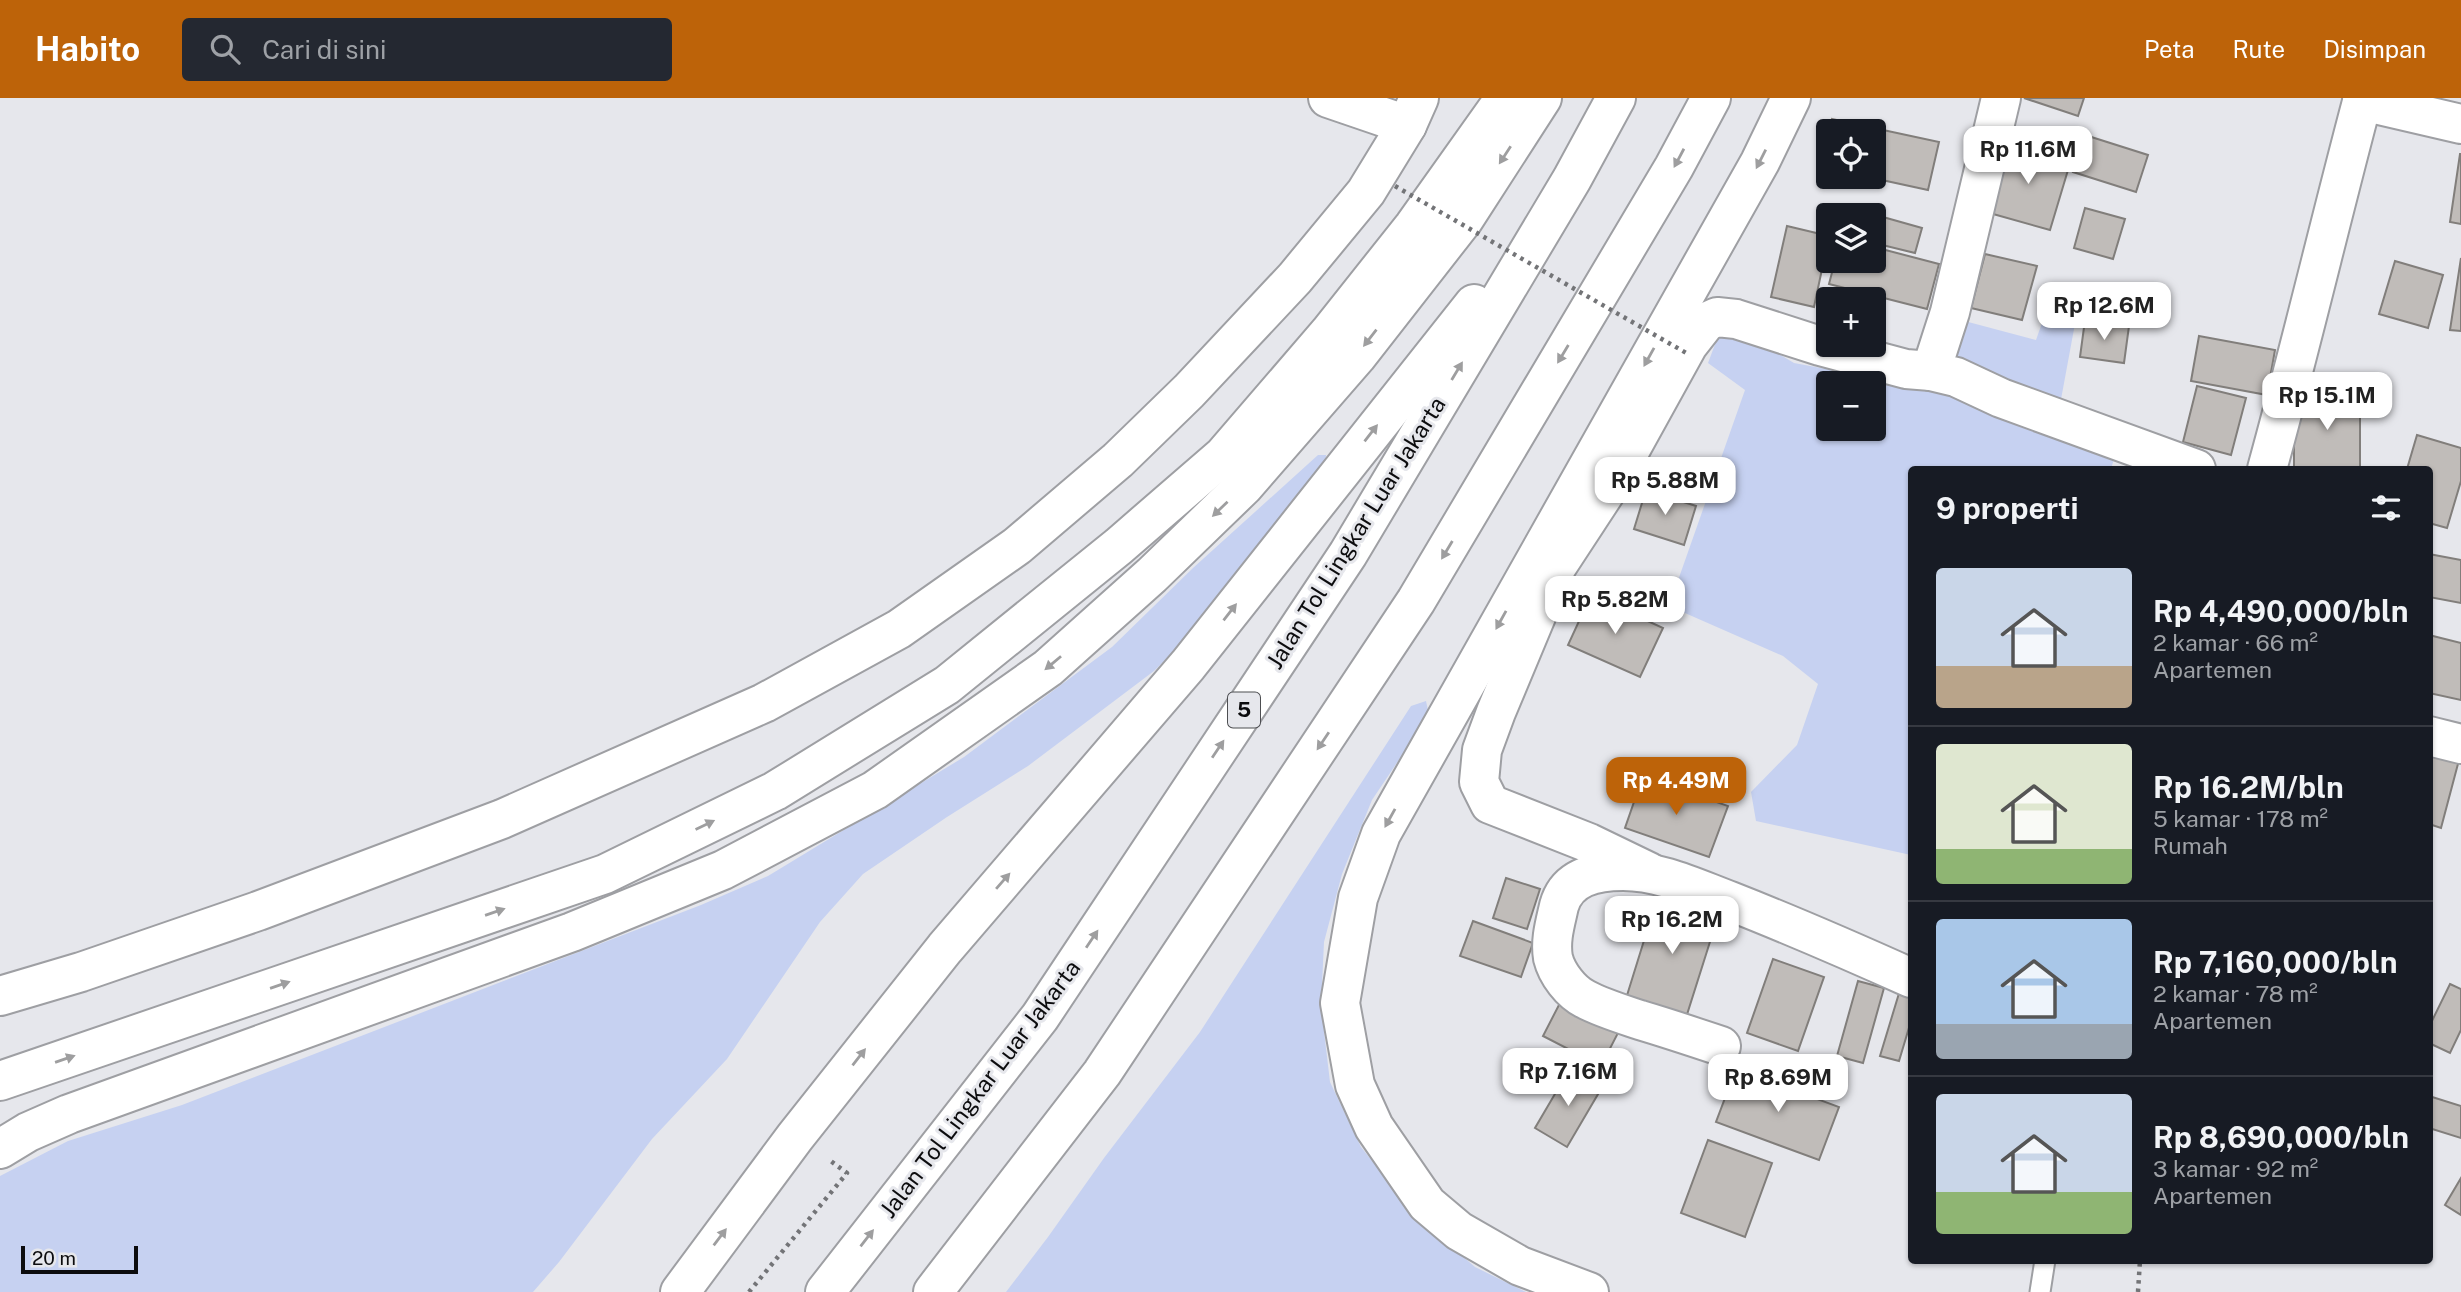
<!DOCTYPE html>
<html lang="id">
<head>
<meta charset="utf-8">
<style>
	:root { --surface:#171b24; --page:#242831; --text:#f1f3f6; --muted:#9ea1a6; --line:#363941; --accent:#bd6309 }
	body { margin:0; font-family:"Public Sans",sans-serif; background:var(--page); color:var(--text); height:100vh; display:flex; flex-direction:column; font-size:26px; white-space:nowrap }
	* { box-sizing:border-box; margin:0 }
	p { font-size:23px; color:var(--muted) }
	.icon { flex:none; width:38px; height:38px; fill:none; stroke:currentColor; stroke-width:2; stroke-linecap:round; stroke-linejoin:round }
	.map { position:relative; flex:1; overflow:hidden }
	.drawer { position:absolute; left:1908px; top:368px; width:525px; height:798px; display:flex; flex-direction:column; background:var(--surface); border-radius:7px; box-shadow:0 2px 5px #0004 }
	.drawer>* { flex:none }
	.controls { position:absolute; left:1816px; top:21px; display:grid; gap:14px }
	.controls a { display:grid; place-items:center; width:70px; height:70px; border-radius:7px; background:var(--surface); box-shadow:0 2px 5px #0004; font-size:35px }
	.scale { position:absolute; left:21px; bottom:18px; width:117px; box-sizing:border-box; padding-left:7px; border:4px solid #0c0c0e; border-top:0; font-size:19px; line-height:24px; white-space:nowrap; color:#0c0c0e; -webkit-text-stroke:5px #e6e7ec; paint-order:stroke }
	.price { position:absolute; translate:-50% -60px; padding:0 16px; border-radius:14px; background:#fff; color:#222; font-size:23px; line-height:46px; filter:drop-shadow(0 2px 4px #0008) }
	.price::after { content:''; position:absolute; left:50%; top:42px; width:21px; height:16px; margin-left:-10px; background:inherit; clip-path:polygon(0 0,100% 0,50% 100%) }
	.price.active { background:var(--accent); color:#fff }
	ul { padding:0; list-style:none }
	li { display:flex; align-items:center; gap:21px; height:175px; padding:0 28px }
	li+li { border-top:2px solid var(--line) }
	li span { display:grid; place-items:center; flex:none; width:196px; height:140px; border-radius:7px; color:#555 }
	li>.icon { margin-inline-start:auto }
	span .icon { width:84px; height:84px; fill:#fffc; stroke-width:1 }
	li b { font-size:30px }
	h2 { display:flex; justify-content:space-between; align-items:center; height:84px; padding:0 28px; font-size:30px }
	header { display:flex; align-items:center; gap:42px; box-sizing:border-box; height:98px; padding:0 35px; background:var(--accent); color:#fff }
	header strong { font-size:33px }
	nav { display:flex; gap:38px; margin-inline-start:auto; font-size:24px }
	.search { width:490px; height:63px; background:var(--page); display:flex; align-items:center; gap:18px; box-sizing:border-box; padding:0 24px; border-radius:7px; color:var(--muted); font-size:26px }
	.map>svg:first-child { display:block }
	.green { fill:#c6d1f1; fill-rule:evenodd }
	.building { fill:#c0bcb9; stroke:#817e7b; stroke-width:2 }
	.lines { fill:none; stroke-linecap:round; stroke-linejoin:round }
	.lane-casing { stroke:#9e9fa3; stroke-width:23 }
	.street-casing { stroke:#9e9fa3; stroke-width:42 }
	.highway-casing { stroke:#9e9fa3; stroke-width:42 }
	.path { stroke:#737477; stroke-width:4.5; stroke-dasharray:3.5 5; stroke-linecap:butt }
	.lane { stroke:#fff; stroke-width:19 }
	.street { stroke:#fff; stroke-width:38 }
	.highway { stroke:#fff; stroke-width:38 }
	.path-bridge { stroke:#737477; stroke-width:4.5; stroke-dasharray:3.5 5; stroke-linecap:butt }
	.oneway { fill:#9e9e9f }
	.labels { text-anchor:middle; stroke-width:6; stroke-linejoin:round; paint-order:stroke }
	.shield { fill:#e6e7ec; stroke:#4d4e51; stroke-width:2 }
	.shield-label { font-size:21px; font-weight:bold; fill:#0c0c0e }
	.street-label { font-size:23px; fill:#0c0c0e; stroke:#e6e7ec }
</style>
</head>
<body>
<header>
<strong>Habito</strong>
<div class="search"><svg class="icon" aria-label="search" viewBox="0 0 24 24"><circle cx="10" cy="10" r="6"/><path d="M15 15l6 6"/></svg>Cari di sini</div>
<nav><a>Peta</a><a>Rute</a><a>Disimpan</a></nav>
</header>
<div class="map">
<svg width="2461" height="1194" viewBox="0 0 2461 1194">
	<rect width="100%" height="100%" fill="#e6e7ec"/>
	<g class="green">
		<path d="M 1732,201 L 1767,224 L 1764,247 L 1794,265 L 1945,293 L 1957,221 L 2036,242 L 2048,208 L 2079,204 L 2057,323 L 2120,341 L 2111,371 L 1911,371 L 1911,757 L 1756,723 L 1751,694 L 1797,647 L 1818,586 L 1783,558 L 1669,508 L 1745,292 L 1708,265 ZM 1829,285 L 1874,285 L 1874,331 L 1829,331 Z"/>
		<polygon points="1318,357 1326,357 1325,368 1216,512 1154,573 1028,668 947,719 863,776 820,824 727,961 652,1041 559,1164 533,1194 0,1194 0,1078 68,1043 182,1007 701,807 768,778 964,659 1112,549 1193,470"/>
		<polygon points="1426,603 1429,617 1372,702 1342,776 1324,844 1321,908 1330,984 1361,1049 1416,1118 1475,1169 1526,1194 1006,1194 1048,1139 1104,1060 1200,934 1411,608"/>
	</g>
	<g class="building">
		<polygon points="2024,0 2084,0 2078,18"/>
		<polygon points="1832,21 1939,44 1928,92 1868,79 1874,79 1874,33 1829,33"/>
		<polygon points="1829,35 1829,70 1822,69"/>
		<polygon points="2085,37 2148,57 2136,94 2073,74"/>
		<polygon points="2007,44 2071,62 2050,132 1986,114"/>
		<polygon points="2460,56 2461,56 2461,126 2450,124"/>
		<polygon points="1851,110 1922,130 1915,155 1874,145 1874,117 1850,117"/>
		<polygon points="2085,110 2125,121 2113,161 2074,150"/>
		<polygon points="1787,128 1829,138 1814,209 1771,199"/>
		<polygon points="1874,149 1939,166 1927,211 1829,186 1835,163 1874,163"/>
		<polygon points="1985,156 2037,168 2022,222 1971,210"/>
		<polygon points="2461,160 2461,233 2450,232"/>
		<polygon points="2395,163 2443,177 2428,230 2379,216"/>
		<polygon points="2085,222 2129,228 2124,265 2080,259"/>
		<polygon points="2199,238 2275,252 2267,297 2191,283"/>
		<polygon points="2197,288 2246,300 2231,357 2183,344"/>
		<rect x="2294" y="296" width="66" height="75"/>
		<polygon points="2417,337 2461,350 2461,383 2447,430 2429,425 2429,371 2407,371"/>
		<polygon points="1646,392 1696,408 1684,447 1634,431"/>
		<polygon points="2429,456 2461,462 2461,505 2429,499"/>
		<polygon points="1591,497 1663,530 1640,579 1568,547"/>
		<polygon points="2429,537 2461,545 2461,602 2429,595"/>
		<polygon points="2429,654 2459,662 2441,730 2429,726"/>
		<polygon points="1643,678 1728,708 1709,759 1625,730"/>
		<polygon points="1506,780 1540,791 1527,831 1493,820"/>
		<polygon points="1660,791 1721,809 1684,926 1624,907"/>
		<polygon points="1473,823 1533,845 1521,879 1460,858"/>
		<polygon points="1773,861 1824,879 1798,953 1747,935"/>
		<polygon points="1858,883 1884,890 1863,965 1837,958"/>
		<polygon points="2450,886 2461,891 2461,932 2450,955 2429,945 2429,929"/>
		<polygon points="1900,892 1911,896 1911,923 1899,963 1880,958"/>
		<polygon points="1561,903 1619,933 1601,968 1543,938"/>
		<polygon points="1736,971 1839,1009 1819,1062 1716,1024"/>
		<polygon points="1569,972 1601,991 1567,1049 1535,1030"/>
		<polygon points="2429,998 2461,1008 2461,1040 2429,1030"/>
		<polygon points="1708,1042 1772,1065 1745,1139 1681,1115"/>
		<polygon points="2461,1080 2461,1117 2445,1107"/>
	</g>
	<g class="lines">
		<defs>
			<polyline id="lane" points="2040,1194 2045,1162"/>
			<g id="street">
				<polyline points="1328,0 1407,27"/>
				<polyline points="2001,0 1950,214 1931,273 1956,279 2001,300 2196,371"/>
				<polyline points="2362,3 2461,26"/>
				<path d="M 2267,371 C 2301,248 2330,124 2363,0"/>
				<polyline points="2429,638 2461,646"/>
				<polyline points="1649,774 1589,745 1490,706 1479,684 1482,652 1496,614 1557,468 1614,381 1688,247 1706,224 1717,219 1736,221 1820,248 1906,271 1931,273"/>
				<polyline points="0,898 81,874 258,813 502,721 764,605 899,531 1017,448 1118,362 1189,293 1295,180 1366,94 1407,27 1419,0"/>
				<path d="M 1721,948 C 1694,939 1667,930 1640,922 C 1622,916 1602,910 1585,901 C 1571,894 1557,876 1553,860 C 1550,842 1555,826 1559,808 C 1567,779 1596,773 1623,773 C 1661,773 1695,790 1730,803 C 1791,827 1851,853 1911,880"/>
			</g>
			<g id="highway">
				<polyline points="0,983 605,776 775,693 947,587 1119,448 1224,357 1329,235 1414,128 1505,0"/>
				<polyline points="0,1051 28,1034 69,1016 572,834 723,772 875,692 1048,570 1152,477 1244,388 1357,258 1464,121 1542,0"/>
				<polyline points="680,1194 795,1039 945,850 1188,567 1474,206"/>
				<polyline points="825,1194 1040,919 1348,456 1572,81 1616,0"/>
				<polyline points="933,1194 1102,975 1416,503 1674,69 1711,0"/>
				<polyline points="1589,1194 1520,1168 1459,1133 1427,1106 1374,1029 1355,987 1340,905 1358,800 1381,736 1760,64 1791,0"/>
			</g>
		</defs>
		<use href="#lane" class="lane-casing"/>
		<use href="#street" class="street-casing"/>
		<use href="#highway" class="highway-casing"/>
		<g class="path">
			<polyline points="749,1194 847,1075 828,1061"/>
			<polyline points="2138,1194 2140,1162"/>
		</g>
		<use href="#lane" class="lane"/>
		<use href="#street" class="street"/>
		<use href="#highway" class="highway"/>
		<polyline class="path-bridge" points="1395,88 1688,256"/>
	</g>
	<defs><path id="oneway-solid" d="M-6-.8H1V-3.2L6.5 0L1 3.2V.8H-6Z" transform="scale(1.75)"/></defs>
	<g class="oneway">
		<use href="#oneway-solid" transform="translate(1505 57) rotate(123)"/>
		<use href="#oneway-solid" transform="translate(1679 60) rotate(118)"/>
		<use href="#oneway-solid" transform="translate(1761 61) rotate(117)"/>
		<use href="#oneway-solid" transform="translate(1370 240) rotate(128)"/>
		<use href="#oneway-solid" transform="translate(1563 256) rotate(121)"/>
		<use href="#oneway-solid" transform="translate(1649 259) rotate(119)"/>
		<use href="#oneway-solid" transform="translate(1457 273) rotate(-59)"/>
		<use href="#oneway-solid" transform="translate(1371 335) rotate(-52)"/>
		<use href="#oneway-solid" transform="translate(1220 411) rotate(136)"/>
		<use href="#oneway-solid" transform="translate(1447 452) rotate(121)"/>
		<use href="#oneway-solid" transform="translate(1230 514) rotate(-52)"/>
		<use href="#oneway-solid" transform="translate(1501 522) rotate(119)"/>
		<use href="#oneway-solid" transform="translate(1053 565) rotate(140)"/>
		<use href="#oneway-solid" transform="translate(1323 643) rotate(124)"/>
		<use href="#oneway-solid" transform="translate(1218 651) rotate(-56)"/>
		<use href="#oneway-solid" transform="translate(1390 720) rotate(119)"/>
		<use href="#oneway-solid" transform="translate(705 727) rotate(-26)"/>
		<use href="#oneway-solid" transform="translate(1003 783) rotate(-49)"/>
		<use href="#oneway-solid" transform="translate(495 814) rotate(-19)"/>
		<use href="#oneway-solid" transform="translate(1092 841) rotate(-56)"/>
		<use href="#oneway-solid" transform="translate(280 887) rotate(-19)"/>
		<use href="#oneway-solid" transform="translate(859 959) rotate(-52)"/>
		<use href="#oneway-solid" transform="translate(65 961) rotate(-19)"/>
		<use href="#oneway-solid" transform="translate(720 1139) rotate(-53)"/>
		<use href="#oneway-solid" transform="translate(867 1140) rotate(-52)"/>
	</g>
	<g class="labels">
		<rect class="shield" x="1228" y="594.5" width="32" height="35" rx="5"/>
		<g class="shield-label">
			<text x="1244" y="619">5</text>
		</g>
		<g class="street-label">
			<text transform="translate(1356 435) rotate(-58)" y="8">Jalan Tol Lingkar Luar Jakarta</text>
			<text transform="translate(980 991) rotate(-53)" y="8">Jalan Tol Lingkar Luar Jakarta</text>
		</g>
	</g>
</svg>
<div class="controls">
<a><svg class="icon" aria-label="locate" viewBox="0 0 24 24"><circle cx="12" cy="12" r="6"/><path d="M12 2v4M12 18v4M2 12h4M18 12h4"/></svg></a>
<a><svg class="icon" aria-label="layers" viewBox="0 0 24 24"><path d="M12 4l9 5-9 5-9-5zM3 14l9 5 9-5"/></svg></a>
<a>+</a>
<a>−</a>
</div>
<div class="scale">20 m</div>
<b class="price" style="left:2028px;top:88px">Rp 11.6M</b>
<b class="price" style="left:2104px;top:244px">Rp 12.6M</b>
<b class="price" style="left:2327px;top:334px">Rp 15.1M</b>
<b class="price" style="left:1665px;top:419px">Rp 5.88M</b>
<b class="price" style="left:1615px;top:538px">Rp 5.82M</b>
<b class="price active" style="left:1676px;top:719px">Rp 4.49M</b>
<b class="price" style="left:1672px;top:858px">Rp 16.2M</b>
<b class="price" style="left:1568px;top:1010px">Rp 7.16M</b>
<b class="price" style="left:1778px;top:1016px">Rp 8.69M</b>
<section class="drawer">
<h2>9 properti<svg class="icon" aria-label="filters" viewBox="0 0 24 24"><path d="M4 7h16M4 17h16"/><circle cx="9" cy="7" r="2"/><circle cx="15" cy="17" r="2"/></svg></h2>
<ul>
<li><span style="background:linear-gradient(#c9d6e8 70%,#b9a48a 0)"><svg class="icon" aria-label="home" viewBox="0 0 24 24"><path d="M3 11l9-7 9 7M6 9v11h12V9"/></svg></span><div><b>Rp 4,490,000/bln</b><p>2 kamar · 66 m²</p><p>Apartemen</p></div></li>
<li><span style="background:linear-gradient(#dfe7d0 75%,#8fb573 0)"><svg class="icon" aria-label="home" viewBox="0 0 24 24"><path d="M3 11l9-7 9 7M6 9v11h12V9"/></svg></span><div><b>Rp 16.2M/bln</b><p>5 kamar · 178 m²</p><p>Rumah</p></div></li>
<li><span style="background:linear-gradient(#a9c7e8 75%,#9aa5b1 0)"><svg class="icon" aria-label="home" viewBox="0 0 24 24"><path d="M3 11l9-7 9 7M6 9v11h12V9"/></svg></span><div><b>Rp 7,160,000/bln</b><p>2 kamar · 78 m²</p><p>Apartemen</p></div></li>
<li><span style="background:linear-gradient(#c9d6e8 70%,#8fb573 0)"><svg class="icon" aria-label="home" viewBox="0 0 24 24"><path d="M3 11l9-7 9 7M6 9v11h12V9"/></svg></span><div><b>Rp 8,690,000/bln</b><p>3 kamar · 92 m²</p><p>Apartemen</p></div></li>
</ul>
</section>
</div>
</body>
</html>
